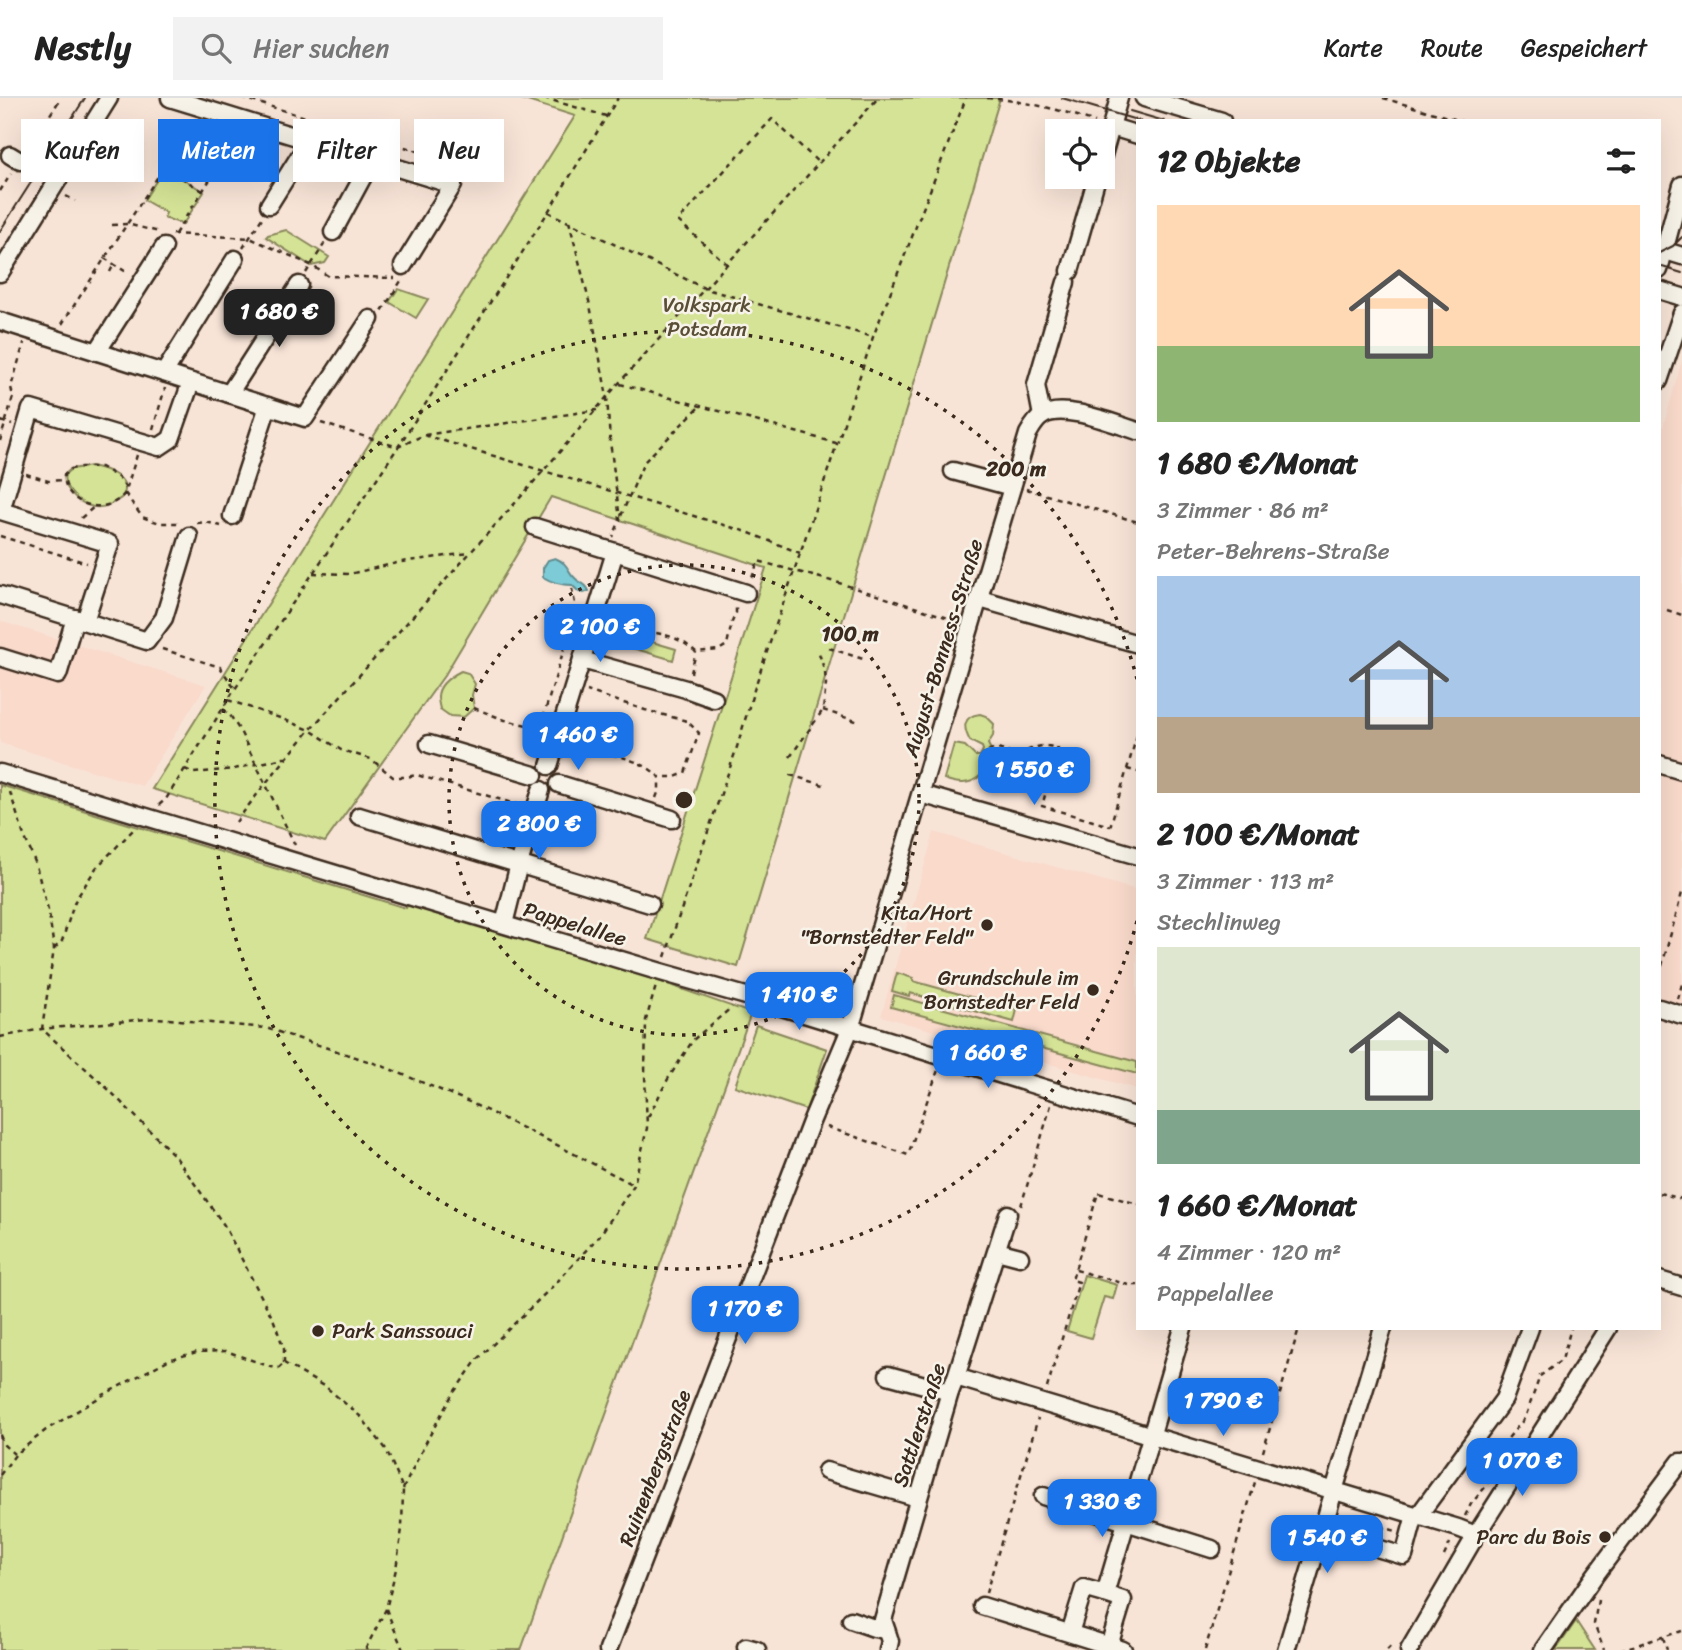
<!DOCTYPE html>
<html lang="de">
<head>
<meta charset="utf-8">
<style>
	:root { --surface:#fff; --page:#f2f2f2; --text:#222; --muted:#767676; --line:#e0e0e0; --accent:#1a73e8 }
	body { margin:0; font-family:Sriracha,sans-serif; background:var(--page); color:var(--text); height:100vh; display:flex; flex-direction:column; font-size:26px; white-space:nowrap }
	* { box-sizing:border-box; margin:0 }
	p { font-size:23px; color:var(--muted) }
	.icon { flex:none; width:38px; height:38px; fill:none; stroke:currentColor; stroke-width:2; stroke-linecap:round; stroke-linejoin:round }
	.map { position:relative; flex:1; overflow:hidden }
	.side { position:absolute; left:1136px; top:21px; width:525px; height:1211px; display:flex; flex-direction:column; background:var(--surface); border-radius:0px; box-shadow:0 7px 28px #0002 }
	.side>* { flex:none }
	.top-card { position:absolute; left:21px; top:21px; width:665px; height:63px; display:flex; gap:14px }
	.fabs { position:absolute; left:1045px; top:21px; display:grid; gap:14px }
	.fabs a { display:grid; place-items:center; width:70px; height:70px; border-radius:0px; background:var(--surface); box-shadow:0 7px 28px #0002; font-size:35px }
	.price { position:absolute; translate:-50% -60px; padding:0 16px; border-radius:14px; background:var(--accent); color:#fff; font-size:23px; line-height:46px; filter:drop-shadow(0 2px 4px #0008) }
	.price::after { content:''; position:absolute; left:50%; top:42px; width:21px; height:16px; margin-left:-10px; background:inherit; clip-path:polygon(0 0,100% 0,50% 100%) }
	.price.current { background:#222; color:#fff }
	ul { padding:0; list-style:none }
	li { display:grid; align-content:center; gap:14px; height:371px; padding:0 21px }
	li span { display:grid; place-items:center; height:217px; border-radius:0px; color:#555 }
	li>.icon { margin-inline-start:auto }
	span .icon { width:126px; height:126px; fill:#fffc; stroke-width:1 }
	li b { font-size:30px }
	h2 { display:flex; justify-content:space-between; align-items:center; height:84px; padding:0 21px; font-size:30px }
	.pill { padding:0 24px; border-radius:0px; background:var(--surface); box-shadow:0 7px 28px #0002; font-size:24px; line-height:63px }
	.pill.current { background:var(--accent); color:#fff }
	header { display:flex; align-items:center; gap:42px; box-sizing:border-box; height:98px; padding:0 35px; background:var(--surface); border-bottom:2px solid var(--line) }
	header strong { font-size:33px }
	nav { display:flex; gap:38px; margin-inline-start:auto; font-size:24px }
	.search { width:490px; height:63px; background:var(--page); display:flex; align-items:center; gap:18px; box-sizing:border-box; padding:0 24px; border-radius:0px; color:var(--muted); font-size:26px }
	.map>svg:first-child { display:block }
	.built { fill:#f9dacb }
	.green { fill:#d4e396; stroke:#88865a; stroke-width:2 }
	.water { fill:#7bcbd7; stroke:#618b8d; stroke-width:2 }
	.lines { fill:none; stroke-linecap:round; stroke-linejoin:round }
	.minor-casing { stroke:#3b2a1e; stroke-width:21 }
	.path { stroke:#3b2a1e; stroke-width:2.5; stroke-dasharray:5 5; stroke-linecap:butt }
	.minor { stroke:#f7f3e8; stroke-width:16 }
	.tram { stroke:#3b2a1e; stroke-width:2 }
	.ring { fill:none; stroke:#3b2a1e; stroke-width:3.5; stroke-dasharray:3.5 7 }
	.poi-dot { fill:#3b2a1e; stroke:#f7f3e8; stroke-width:2.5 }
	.labels { text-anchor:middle; stroke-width:5; stroke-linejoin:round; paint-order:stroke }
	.park-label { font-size:21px; fill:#5a4f36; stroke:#f7f3e8 }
	.street-label { font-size:21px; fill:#3b2a1e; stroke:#f7f3e8 }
	.poi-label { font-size:21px; fill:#3b2a1e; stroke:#f7f3e8; text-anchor:end }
	.centre { fill:#3b2a1e; stroke:#f7f3e8; stroke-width:3.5 }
	.ring-label { font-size:21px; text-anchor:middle; font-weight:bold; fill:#3b2a1e; stroke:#f7f3e8; stroke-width:5; stroke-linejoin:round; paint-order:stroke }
</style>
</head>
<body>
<header>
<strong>Nestly</strong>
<div class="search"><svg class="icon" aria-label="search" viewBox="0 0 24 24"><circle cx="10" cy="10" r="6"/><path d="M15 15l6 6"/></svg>Hier suchen</div>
<nav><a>Karte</a><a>Route</a><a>Gespeichert</a></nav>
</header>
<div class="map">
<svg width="1682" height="1552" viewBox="0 0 1682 1552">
	<rect width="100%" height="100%" fill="#f8e4d7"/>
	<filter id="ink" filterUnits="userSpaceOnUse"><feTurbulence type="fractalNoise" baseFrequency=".0143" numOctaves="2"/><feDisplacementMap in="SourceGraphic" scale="14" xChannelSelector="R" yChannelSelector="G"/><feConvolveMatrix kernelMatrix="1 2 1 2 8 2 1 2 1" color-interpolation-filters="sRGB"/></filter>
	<g filter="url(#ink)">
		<g class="built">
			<polygon points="1682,262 1682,907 1659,901 1659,343"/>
			<polygon points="0,523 206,587 142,688 0,645"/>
			<polygon points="934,734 1137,792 1137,991 881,918"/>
		</g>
		<g class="green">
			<polygon points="518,0 1000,0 738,869 647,841 766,470 551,399 446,575 325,744 152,691 575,18"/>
			<polygon points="165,69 204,94 183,126 164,120 166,115 144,102"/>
			<polygon points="286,132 329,159 325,165 311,168 266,139 268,137"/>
			<polygon points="398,191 428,201 416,220 389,204"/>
			<path d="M 91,368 C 102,370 131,378 124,396 C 123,400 120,401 116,403 C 103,412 89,411 76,400 C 69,394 64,387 64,377 L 71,371 Z"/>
			<polygon points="632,538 676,551 673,562 629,549"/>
			<path d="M 461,573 L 468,575 L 475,586 L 472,597 L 474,610 L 464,619 L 450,618 L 440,611 C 439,607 438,603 438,599 C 438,587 451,578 461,573 Z"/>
			<path d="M 980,616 L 986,618 L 994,626 L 993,638 L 988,646 L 992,654 L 985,659 L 985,662 L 998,662 L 1005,669 L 1005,673 C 997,682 991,683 981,677 C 970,688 957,686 944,681 L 954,646 L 965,648 L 975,658 L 980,658 L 983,652 L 982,649 L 970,643 C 963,630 962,618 980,616 Z"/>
			<polygon points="0,687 406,810 412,798 751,915 521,1552 0,1552"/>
			<polygon points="897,875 913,880 913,883 1017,912 1014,924 910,895 909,898 892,893"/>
			<polygon points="894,897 1137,964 1137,976 891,909"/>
			<polygon points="756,927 827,951 806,1012 735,988"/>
			<polygon points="1084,1177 1117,1187 1113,1201 1104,1199 1091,1240 1067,1233"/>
			<polygon points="1576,1523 1595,1552 1556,1552"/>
		</g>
		<path class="water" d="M 555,460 C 570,466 566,473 576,481 C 582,487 585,484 589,493 L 584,495 L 579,494 L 572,487 C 562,487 551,484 543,479 L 543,470 L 548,462 Z"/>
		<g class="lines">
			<defs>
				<g id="minor">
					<polyline points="170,0 453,87 403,168"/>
					<polyline points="1144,0 1222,23"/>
					<polyline points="1112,29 1138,37"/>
					<polyline points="10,57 20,63"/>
					<polyline points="1102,61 1119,0"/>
					<polyline points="269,107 309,43"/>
					<polyline points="333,134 372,62"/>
					<polyline points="1659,151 1682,158"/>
					<polyline points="1659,172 1682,87"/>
					<polyline points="1070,173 1097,79"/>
					<polyline points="0,175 109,0"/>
					<polyline points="1659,192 1682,199"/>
					<polyline points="0,223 305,320 370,221"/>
					<polyline points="97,254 164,149"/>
					<polyline points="164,275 235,161"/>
					<polyline points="1659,283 1682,215"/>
					<polyline points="229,296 299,187"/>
					<polyline points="1042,318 1036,287 1066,184"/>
					<polyline points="953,373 1012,389"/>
					<polyline points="232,418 268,308"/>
					<polyline points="535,429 746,495"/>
					<polyline points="0,497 147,543 164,520 189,438"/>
					<polyline points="980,501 1138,546"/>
					<polyline points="85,523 110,446 1,413 31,311 159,349 171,341 191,284"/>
					<polyline points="0,559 58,577 75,520"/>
					<polyline points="582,562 686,591 714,601"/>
					<polyline points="429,646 534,677"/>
					<polyline points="1659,666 1682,673"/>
					<polyline points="549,668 615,454"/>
					<polyline points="0,675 661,874 746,898 1138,1019"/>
					<polyline points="559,686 672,721"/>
					<polyline points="921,696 1138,758"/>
					<polyline points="359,718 650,806"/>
					<polyline points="504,826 519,766 541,692"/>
					<polyline points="1659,910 1682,917"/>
					<polyline points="997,1153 1020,1159"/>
					<polyline points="1659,1182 1682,1189"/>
					<polyline points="888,1277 950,1294"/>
					<polyline points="956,1279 1458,1430 1476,1437"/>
					<polyline points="826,1373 918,1400"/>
					<polyline points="1043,1398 1212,1451"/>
					<polyline points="1418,1418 1504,1301 1530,1230"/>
					<polyline points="1349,1442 1404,1458 1415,1417"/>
					<polyline points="1105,1496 1123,1502 1109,1548"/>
					<polyline points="982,1508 1123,1552"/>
					<polyline points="851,1522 874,1530 886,1532"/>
					<polyline points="1070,1535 1084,1490 1105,1496 1183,1230"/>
					<polyline points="746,1549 757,1552"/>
					<path d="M 608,1552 L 811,1024 L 850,931 L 1028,336 C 1032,329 1035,323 1042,318 C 1063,304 1114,326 1138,333"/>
					<polyline points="888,1552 890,1543 883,1522 950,1294 956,1279 1008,1116"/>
					<polyline points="1286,1552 1383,1230"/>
					<polyline points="1409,1552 1476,1437 1608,1230"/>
					<polyline points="1543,1552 1593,1480 1680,1364 1682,1364"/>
				</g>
			</defs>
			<use href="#minor" class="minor-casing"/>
			<g class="path">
				<polyline points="242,0 418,53 476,63"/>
				<polyline points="544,0 606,18"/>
				<path d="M 987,0 C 1024,3 1060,11 1095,24"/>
				<polyline points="1383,0 1461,23"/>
				<polyline points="28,50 61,0"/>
				<polyline points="164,69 203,93"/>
				<polyline points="0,93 11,76"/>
				<polyline points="66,98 75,103"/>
				<polyline points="548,114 706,191 873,239"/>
				<polyline points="569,123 590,207 607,299 610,343 620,422 613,439"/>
				<polyline points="112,127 127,126 159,134"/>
				<polyline points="172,136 250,140 311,167 328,178 395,180"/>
				<polyline points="175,136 238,38"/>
				<polyline points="243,150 262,120"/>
				<polyline points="104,160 128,175"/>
				<polyline points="727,166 678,123 772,21 820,66"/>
				<polyline points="110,174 114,166"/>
				<polyline points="306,175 325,145"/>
				<polyline points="382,213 401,183"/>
				<polyline points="62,226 194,23"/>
				<polyline points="620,286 836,345"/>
				<polyline points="1,323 12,327"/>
				<polyline points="321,325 398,349 424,337 597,312"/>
				<polyline points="153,331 165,290"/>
				<polyline points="424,337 747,434 800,455"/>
				<polyline points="0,343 13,299 11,289 24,245"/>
				<path d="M 137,357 L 125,395 C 106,420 64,407 64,377 L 71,371 L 81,369 L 101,369 L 119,380 L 125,389 L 125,395 L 142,419 L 160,425 L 179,425"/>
				<polyline points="26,376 48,383 63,382"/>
				<polyline points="1026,391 1138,424"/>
				<polyline points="621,418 644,364 699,309"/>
				<polyline points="81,420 94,409"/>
				<polyline points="197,425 206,424 221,428"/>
				<polyline points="0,438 87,465"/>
				<polyline points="313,475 349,476 401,464 469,455"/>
				<polyline points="752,480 758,463 839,485 955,522"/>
				<polyline points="1667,512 1682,517"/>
				<path d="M 607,527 C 640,538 666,527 696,554 L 719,552 L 727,547 L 732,524 L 736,515 L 736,507"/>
				<polyline points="829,550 863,561"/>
				<polyline points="162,551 220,569 235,591"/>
				<polyline points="691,575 696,554"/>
				<polyline points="228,602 280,620 310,632 341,652 371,661 393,679 406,679 417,677 519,707"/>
				<polyline points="474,610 505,622 540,630 573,521 576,510 572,491"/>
				<polyline points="223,611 230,617 240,633 295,747"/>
				<polyline points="823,612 859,624"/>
				<path d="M 573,647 C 599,654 641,659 659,679 L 675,679 L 685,675 L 699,635 L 687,623 L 645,612 L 587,593"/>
				<polyline points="790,659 823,612 826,586 825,574 819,555"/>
				<path d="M 982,660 C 985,655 984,654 990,652 C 998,649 1005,654 1013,655 C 1026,656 1036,646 1047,648 C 1051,648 1054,650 1058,651 L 1042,708 L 1110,728"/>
				<polyline points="185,671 194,675 234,671 284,660 287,660"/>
				<polyline points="1127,671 1138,674"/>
				<polyline points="790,677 827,688"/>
				<polyline points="10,694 23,735 35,764 49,816 54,851 42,931 107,990 175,1058 224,1127 274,1223 284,1251 284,1265"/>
				<polyline points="656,700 659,692 659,679"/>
				<polyline points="159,707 166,701 235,591 398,349 548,114 618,0"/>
				<polyline points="236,724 265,686 310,632 526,393 618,286 878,0"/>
				<polyline points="1110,729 1138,634"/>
				<polyline points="54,851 62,843 75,803 96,770 134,731"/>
				<polyline points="665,859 737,649 753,595 873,239 966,0"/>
				<polyline points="1659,863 1663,864 1682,795"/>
				<polyline points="1659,878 1663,864"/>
				<polyline points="1678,901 1682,886"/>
				<polyline points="0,939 42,931 157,920 266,930 380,967 467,1003 553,1045 634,1087"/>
				<polyline points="648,1019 668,981 693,942 732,909"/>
				<polyline points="827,1029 908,1057 938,972"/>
				<polyline points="1659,1095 1682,1101"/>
				<polyline points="1021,1108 1051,1007"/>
				<polyline points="1076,1172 1129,1187 1138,1187"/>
				<polyline points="284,1265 327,1290 361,1319 386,1351 403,1391 402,1431 396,1471 386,1511 365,1552"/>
				<polyline points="1047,1290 1079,1184 1072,1182 1098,1095 1138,1106"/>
				<polyline points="0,1337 4,1347 14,1356"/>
				<polyline points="1263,1354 1299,1230"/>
				<polyline points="0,1377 15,1357 46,1332 105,1296 168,1262 197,1254 226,1253 271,1269 279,1270 284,1265"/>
				<polyline points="403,1391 425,1346 452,1297 477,1262 556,1185 600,1137 634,1087 647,1030 645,977 646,922 656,888"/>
				<polyline points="1342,1417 1396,1433"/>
				<polyline points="1465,1418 1471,1406 1487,1387 1495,1365 1509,1339 1525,1320 1540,1278 1562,1262 1571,1230"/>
				<polyline points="1444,1458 1450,1445"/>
				<polyline points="986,1495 1038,1320"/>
				<polyline points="1598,1502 1594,1526 1604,1552"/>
				<polyline points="386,1511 403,1552"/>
				<polyline points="1663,1539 1667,1552"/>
				<polyline points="1205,1552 1255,1384"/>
				<polyline points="1387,1552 1393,1546"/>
				<polyline points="1620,1552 1682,1533"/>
			</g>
			<use href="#minor" class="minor"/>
			<g class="tram">
				<polyline points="1062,0 1140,23"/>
				<polyline points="1130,13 1164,23"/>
				<polyline points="0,133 85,0"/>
				<polyline points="1659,155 1673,148 1682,139"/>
				<polyline points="1659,168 1682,175"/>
			</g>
		</g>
	</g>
	<g class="ring">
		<circle cx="684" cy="702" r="235"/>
		<path d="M1137 823A469 469 0 1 1 1137 581"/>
	</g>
	<g class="poi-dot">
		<circle cx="987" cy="827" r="7"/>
		<circle cx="1093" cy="892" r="7"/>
		<circle cx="318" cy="1233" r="7"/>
		<circle cx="1605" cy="1439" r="7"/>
	</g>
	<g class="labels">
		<g class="park-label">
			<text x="707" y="214">Volkspark<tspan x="707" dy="24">Potsdam</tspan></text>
		</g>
		<g class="street-label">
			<text transform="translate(943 550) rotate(-73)" y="7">August-Bonness-Straße</text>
			<text transform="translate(575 826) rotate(17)" y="7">Pappelallee</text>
			<text transform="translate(919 1327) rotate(-72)" y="7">Sattlerstraße</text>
			<text transform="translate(655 1370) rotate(-69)" y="7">Ruinenbergstraße</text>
		</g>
		<g class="poi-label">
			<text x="973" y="822">Kita/Hort<tspan x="973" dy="24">"Bornstedter Feld"</tspan></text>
			<text x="1079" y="887">Grundschule im<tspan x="1079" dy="24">Bornstedter Feld</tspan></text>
			<text x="332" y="1240" text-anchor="start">Park Sanssouci</text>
			<text x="1591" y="1446">Parc du Bois</text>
		</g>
	</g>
	<circle cx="684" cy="702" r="10" class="centre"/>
	<g class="ring-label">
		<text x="1016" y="378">200 m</text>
		<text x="850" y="543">100 m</text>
	</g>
</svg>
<div class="fabs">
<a><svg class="icon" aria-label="locate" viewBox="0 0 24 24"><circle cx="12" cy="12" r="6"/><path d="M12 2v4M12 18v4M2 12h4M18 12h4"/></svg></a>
</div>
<b class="price current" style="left:279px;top:251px">1 680 €</b>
<b class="price" style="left:600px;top:566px">2 100 €</b>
<b class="price" style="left:578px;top:674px">1 460 €</b>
<b class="price" style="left:1034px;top:709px">1 550 €</b>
<b class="price" style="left:539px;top:763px">2 800 €</b>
<b class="price" style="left:799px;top:934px">1 410 €</b>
<b class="price" style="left:988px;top:992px">1 660 €</b>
<b class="price" style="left:745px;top:1248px">1 170 €</b>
<b class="price" style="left:1223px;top:1340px">1 790 €</b>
<b class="price" style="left:1522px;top:1400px">1 070 €</b>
<b class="price" style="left:1102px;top:1441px">1 330 €</b>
<b class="price" style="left:1327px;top:1477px">1 540 €</b>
<div class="top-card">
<a class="pill">Kaufen</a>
<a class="pill current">Mieten</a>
<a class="pill">Filter</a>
<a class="pill">Neu</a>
</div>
<section class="side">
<h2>12 Objekte<svg class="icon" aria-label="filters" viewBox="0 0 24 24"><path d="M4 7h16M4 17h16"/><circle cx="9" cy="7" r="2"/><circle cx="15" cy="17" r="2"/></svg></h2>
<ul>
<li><span style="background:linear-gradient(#ffd9b3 65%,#8fb573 0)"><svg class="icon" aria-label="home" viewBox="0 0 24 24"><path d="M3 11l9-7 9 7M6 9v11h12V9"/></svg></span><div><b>1 680 €/Monat</b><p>3 Zimmer · 86 m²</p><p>Peter-Behrens-Straße</p></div></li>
<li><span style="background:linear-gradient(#a9c7e8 65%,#b9a48a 0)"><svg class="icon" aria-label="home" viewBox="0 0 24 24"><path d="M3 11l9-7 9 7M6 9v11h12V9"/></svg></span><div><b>2 100 €/Monat</b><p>3 Zimmer · 113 m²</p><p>Stechlinweg</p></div></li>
<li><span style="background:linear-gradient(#dfe7d0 75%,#7fa58c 0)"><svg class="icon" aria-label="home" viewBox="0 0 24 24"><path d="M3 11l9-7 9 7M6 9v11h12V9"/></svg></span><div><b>1 660 €/Monat</b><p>4 Zimmer · 120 m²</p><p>Pappelallee</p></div></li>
</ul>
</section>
</div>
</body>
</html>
